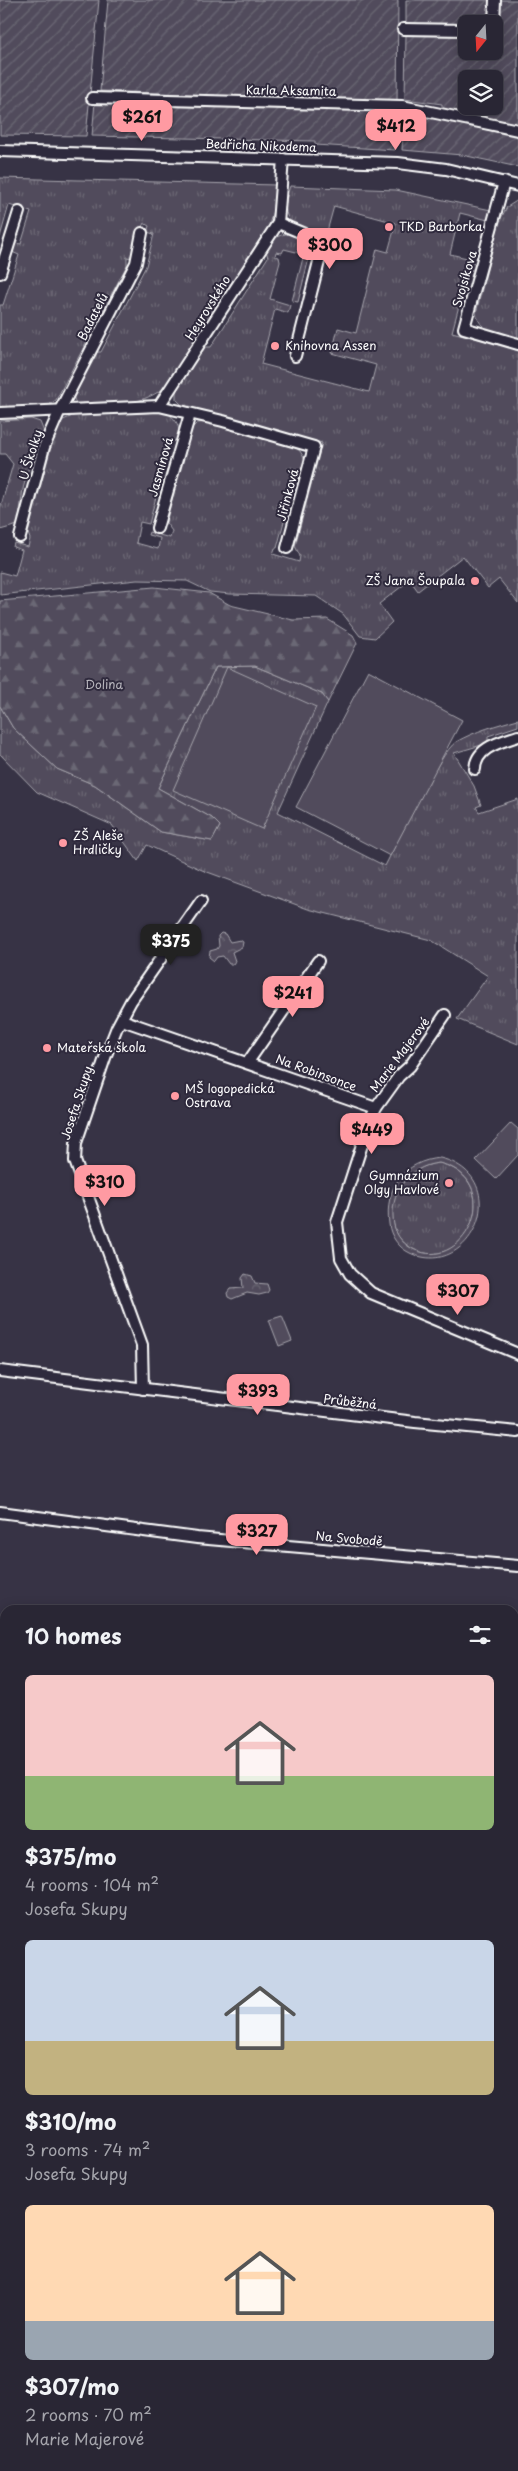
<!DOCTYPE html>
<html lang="en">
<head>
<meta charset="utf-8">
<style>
	:root { --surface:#292634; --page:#353240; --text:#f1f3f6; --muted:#a5a5ac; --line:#45434f; --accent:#ff9aa2 }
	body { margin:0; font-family:"Playpen Sans",sans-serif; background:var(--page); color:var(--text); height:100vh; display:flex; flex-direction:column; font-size:19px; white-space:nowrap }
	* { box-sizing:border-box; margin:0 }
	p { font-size:16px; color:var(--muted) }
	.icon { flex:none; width:28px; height:28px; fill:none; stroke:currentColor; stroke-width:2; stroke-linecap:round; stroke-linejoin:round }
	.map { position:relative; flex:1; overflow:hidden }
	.drawer { position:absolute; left:0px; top:1605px; width:519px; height:866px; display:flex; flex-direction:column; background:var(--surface); border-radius:15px 15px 0 0; box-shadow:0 2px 12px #0003,0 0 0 1px var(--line) }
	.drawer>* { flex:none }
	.needle { width:32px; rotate:198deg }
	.buttons { position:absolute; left:458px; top:15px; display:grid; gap:10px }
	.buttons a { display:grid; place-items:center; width:45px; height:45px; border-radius:8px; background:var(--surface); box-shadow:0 2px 12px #0003,0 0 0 1px var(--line); font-size:25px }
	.price { position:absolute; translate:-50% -42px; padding:0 11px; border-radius:10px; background:var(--accent); color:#111; font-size:16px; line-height:32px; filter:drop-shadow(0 1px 2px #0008) }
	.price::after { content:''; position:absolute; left:50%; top:30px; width:15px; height:11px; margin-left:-8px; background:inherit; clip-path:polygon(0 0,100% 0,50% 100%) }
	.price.on { background:#222; color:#fff }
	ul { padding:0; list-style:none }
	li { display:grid; align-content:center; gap:10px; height:265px; padding:0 25px }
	li span { display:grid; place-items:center; height:155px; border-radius:8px; color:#555 }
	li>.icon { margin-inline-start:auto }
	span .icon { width:90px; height:90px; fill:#fffc; stroke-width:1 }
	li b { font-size:21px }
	h2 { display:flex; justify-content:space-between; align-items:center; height:60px; padding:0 25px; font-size:21px }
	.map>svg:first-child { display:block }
	.grass { fill:url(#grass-tufts); stroke:#a8a6ae }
	.forest { fill:url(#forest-firs); stroke:#a8a6ae }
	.park { fill:url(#park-crowns); stroke:#a8a6ae }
	.garden { fill:url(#garden-furrows); stroke:#a8a6ae; fill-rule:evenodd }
	.pitch { fill:#514c5c; stroke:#a8a6ae; fill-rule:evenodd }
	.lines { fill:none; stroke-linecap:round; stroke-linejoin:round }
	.stream { stroke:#adabb2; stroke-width:3 }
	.street-casing { stroke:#fff; stroke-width:14 }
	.street { stroke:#2f2a3d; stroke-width:10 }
	.poi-dot { fill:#ff9aa2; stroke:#2f2a3d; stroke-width:2 }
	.labels { text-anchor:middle; stroke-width:4; stroke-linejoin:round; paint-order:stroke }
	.street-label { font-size:12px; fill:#fff; stroke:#2f2a3d }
	.poi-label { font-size:12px; fill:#fff; stroke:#2f2a3d; text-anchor:start }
	.park-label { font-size:12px; fill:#b9b7be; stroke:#2f2a3d }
</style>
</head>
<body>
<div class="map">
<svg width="518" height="2471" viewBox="0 0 518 2471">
	<defs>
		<pattern id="grass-tufts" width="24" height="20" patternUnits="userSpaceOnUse" patternTransform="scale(1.25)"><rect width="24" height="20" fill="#514c5c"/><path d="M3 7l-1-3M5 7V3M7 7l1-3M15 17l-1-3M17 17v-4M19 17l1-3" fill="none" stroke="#6b6774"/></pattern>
		<pattern id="forest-firs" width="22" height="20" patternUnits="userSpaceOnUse" patternTransform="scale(1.25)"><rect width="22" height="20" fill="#514c5c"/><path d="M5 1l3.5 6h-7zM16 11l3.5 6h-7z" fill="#6b6774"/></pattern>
		<pattern id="park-crowns" width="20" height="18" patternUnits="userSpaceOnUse" patternTransform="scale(1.25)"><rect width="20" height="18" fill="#514c5c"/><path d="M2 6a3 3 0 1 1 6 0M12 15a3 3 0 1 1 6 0" fill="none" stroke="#6b6774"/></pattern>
		<pattern id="garden-furrows" width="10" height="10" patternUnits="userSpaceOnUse" patternTransform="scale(1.25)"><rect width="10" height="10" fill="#514c5c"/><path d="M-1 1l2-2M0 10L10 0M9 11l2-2" fill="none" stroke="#6b6774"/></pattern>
	</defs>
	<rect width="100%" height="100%" fill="#373345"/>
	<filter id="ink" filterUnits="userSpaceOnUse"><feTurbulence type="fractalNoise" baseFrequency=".02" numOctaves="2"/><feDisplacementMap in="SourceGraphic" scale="10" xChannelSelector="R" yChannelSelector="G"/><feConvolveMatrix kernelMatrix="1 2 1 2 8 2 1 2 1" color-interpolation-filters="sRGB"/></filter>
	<g filter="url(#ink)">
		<g class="grass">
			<path d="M 0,178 L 276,185 L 275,203 L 269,225 L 164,388 C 139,407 109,404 79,406 C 62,392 87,365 95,352 L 101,352 L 146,266 L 154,234 L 147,232 L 149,226 L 144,223 L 136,239 L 131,258 L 127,257 L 127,265 L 56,400 L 46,407 L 0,412 L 0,305 L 3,305 L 19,255 L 12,252 L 15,243 L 21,244 L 31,212 L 9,205 L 0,237 Z"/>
			<path d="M 290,186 L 396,190 L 491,210 L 488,220 L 460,213 L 450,254 L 471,259 L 477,268 L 468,272 L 452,332 L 518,349 L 518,603 L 499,579 L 488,588 L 463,556 L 418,591 L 410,580 L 379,604 L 392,622 L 375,638 L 360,636 L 343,614 L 316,596 L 230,594 L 210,592 L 187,581 L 137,580 L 0,595 L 0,572 L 15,576 L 22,550 L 13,547 L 14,543 L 28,547 L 30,539 L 28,533 L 55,432 L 63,420 L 75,415 L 164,412 C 177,417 181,428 178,440 L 170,442 L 149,524 L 140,522 L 136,543 L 158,549 L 160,538 L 148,535 L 149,532 L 170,538 L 172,531 L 166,523 L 190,430 L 197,423 L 209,422 L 293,446 L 300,451 L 306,461 L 303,475 L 296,476 L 277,548 L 275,548 L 273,554 L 299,562 L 300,556 L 295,546 L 322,443 L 184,407 L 176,399 L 176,389 L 199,351 L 204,347 L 211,347 L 268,257 L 265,248 C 281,226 306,230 309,258 L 298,302 L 292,301 L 304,254 L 284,249 L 282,253 L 276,252 L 275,256 L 279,257 L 280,262 L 270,299 L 290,305 L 288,313 L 275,309 L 261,364 L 369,392 L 376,365 L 332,353 L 338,328 L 356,333 L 377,249 L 388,252 L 396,223 L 334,206 L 326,235 C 294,227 277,224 290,186 Z"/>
			<path d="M 518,200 L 518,340 C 502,335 480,333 476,313 L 499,222 L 507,207 Z"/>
			<polygon points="31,419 40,422 44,432 41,439 36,440 23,489 18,525 0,530 0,509 13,464 5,454 0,454 0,421"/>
			<path d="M 255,666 L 322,694 L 328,702 L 278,812 L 385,866 C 397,843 439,753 456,742 C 475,731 497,725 518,719 L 518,726 L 488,736 L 488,742 L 485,744 L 454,753 L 474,786 L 481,805 L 476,807 L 479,812 L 518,799 L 518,1044 L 457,1019 L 488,976 L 431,940 L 308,909 L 202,870 L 147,845 L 138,861 L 112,825 L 37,792 L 0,754 L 0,706 L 13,728 L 57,769 L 95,785 L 161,832 L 212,841 L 220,826 L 212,818 L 158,788 L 216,667 Z"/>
			<path d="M 439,1163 C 507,1180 467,1273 415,1250 C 409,1247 402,1242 398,1236 C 381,1203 404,1166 439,1163 Z"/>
			<polygon points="518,1882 518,2031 514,2032 514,1888"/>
		</g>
		<g class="forest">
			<polygon points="154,587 209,593 230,605 293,620 327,619 353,635 357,643 328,702 322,694 255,666 216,667 158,788 212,818 220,826 212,841 161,832 95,785 57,769 13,728 0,706 0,601"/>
			<polygon points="5,1734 5,1775 0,1775 0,1736"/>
			<polygon points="518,1833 518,1882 514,1888 514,1836"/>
			<polygon points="518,2403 518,2453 514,2441 514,2405"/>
		</g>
		<g class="park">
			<polygon points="221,933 225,934 230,942 240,940 243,942 242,947 232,952 235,961 233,964 229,964 223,956 217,957 214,961 209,957 210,951 217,949 219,946 218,936"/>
			<polygon points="245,1274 252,1276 255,1283 267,1284 269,1290 267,1293 259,1295 247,1293 232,1299 228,1297 227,1293 230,1289 243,1288 242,1278"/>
		</g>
		<g class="garden">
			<polygon points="0,0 99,0 86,136 0,135"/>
			<polygon points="108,0 398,0 397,102 215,99 215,95 100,91"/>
			<polygon points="406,0 490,0 489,24 466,24 466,26 406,27"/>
			<path d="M 499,0 L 518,0 L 518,126 L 442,111 L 442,104 L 405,99 L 406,33 L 466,34 L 466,51 L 494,51 L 494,34 L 498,34 ZM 466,79 L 494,79 L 494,106 L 466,106 Z"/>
			<polygon points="95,102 398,110 395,150 315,145 315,141 92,136"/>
			<polygon points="404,111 518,137 518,167 462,155 402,150"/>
			<polygon points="0,1626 5,1626 5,1734 0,1736"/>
			<polygon points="514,1673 518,1673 518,1833 514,1836"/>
		</g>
		<g class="pitch">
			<polygon points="227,667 316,707 262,829 173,790"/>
			<polygon points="368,670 462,720 390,856 296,807"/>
			<polygon points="511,1123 518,1129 518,1155 496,1179 476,1160"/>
			<path d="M 440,1158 C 516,1176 472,1282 410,1253 C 399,1248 390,1236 389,1224 C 384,1188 404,1161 440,1158 ZM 439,1163 C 507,1179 467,1273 415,1250 C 405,1246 396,1236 394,1225 C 388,1194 408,1166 439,1163 Z"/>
			<polygon points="282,1316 292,1341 279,1346 269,1320"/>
		</g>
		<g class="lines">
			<g class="stream">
				<polyline points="0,1740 5,1740"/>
				<polyline points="0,1763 5,1763"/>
				<polyline points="514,1852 518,1849"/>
			</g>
			<defs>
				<g id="street">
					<polyline points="494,24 495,0"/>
					<polyline points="403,29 466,30"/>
					<polyline points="92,98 402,106 518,130"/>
					<polyline points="0,151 398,163 446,169 518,186"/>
					<polyline points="504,182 464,328 518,344"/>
					<polyline points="278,223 324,242 295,356"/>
					<polyline points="0,273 19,212"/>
					<polyline points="159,406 278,223 283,159"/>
					<polyline points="0,413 159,406 223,421 314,447 287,548"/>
					<polyline points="157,528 190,414"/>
					<polyline points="20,537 44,447 60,410 136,263 142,233"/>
					<path d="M 475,769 C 476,747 501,742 518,736"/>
					<polyline points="445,1015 410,1066 399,1076 376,1108 368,1126 337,1222 341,1258 350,1274 371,1293 518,1354"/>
					<polyline points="122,1020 376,1108"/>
					<polyline points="248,1062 318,961"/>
					<polyline points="0,1371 415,1422 518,1432"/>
					<polyline points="143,1389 142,1345 75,1161 76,1143 106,1055 117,1027 131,1001 201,901"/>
					<polyline points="0,1512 197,1538 518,1566"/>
				</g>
			</defs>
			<use href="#street" class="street-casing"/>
			<use href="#street" class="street"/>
		</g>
	</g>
	<g class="poi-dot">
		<circle cx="389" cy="227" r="5"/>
		<circle cx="275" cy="346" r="5"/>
		<circle cx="475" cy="581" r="5"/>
		<circle cx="63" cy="843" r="5"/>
		<circle cx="47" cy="1048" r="5"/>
		<circle cx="175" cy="1096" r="5"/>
		<circle cx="449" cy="1183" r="5"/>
	</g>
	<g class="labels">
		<g class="street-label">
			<text transform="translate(291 91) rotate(1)" y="4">Karla Aksamita</text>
			<text transform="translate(261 146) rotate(2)" y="4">Bedřicha Nikodema</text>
			<text transform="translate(465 279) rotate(-74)" y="4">Svojsíkova</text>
			<text transform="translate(208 308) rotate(-58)" y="4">Heyrovského</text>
			<text transform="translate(93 317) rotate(-63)" y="4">Badatelů</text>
			<text transform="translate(31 455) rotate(-73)" y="4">U Školky</text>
			<text transform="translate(161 467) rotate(-74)" y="4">Jasmínová</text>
			<text transform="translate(288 495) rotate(-75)" y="4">Jiřinková</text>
			<text transform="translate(400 1055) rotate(-53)" y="4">Marie Majerové</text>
			<text transform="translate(316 1073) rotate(20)" y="4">Na Robinsonce</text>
			<text transform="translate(77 1103) rotate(-72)" y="4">Josefa Skupy</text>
			<text transform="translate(350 1402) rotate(7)" y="4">Průběžná</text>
			<text transform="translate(349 1539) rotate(5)" y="4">Na Svobodě</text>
		</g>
		<g class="poi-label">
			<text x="399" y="231">TKD Barborka</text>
			<text x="285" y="350">Knihovna Assen</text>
			<text x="465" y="585" text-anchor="end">ZŠ Jana Šoupala</text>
			<text x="73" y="840">ZŠ Aleše<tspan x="73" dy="14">Hrdličky</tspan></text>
			<text x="57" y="1052">Mateřská škola</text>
			<text x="185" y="1093">MŠ logopedická<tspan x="185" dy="14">Ostrava</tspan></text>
			<text x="439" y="1180" text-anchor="end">Gymnázium<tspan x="439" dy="14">Olgy Havlové</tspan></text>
		</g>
		<g class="park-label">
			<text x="104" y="689">Dolina</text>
		</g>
	</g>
</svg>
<div class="buttons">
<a><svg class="needle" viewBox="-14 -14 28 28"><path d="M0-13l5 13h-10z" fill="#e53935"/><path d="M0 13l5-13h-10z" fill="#a5a5ac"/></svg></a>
<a><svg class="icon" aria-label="layers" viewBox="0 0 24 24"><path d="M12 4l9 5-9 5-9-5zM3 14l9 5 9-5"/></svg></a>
</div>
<b class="price" style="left:142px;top:142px">$261</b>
<b class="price" style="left:396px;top:151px">$412</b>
<b class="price" style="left:330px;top:270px">$300</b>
<b class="price on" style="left:171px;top:966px">$375</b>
<b class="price" style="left:293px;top:1018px">$241</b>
<b class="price" style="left:372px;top:1155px">$449</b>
<b class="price" style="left:105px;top:1207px">$310</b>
<b class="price" style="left:458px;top:1316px">$307</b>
<b class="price" style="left:258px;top:1416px">$393</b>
<b class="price" style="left:257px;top:1556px">$327</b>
<section class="drawer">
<h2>10 homes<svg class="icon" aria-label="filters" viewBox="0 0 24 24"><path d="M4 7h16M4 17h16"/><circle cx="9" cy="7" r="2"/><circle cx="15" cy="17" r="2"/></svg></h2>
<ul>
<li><span style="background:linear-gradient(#f6c9c9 65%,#8fb573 0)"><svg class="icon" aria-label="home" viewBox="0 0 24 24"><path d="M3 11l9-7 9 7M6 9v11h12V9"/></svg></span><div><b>$375/mo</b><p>4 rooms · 104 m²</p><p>Josefa Skupy</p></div></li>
<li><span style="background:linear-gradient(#c9d6e8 65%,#c2b280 0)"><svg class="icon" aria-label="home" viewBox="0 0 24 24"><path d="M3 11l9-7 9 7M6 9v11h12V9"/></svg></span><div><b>$310/mo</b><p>3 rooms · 74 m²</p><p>Josefa Skupy</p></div></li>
<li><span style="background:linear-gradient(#ffd9b3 75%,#9aa5b1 0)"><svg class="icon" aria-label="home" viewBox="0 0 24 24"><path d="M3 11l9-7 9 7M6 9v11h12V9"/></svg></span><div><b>$307/mo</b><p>2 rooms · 70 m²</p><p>Marie Majerové</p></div></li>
</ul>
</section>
</div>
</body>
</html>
